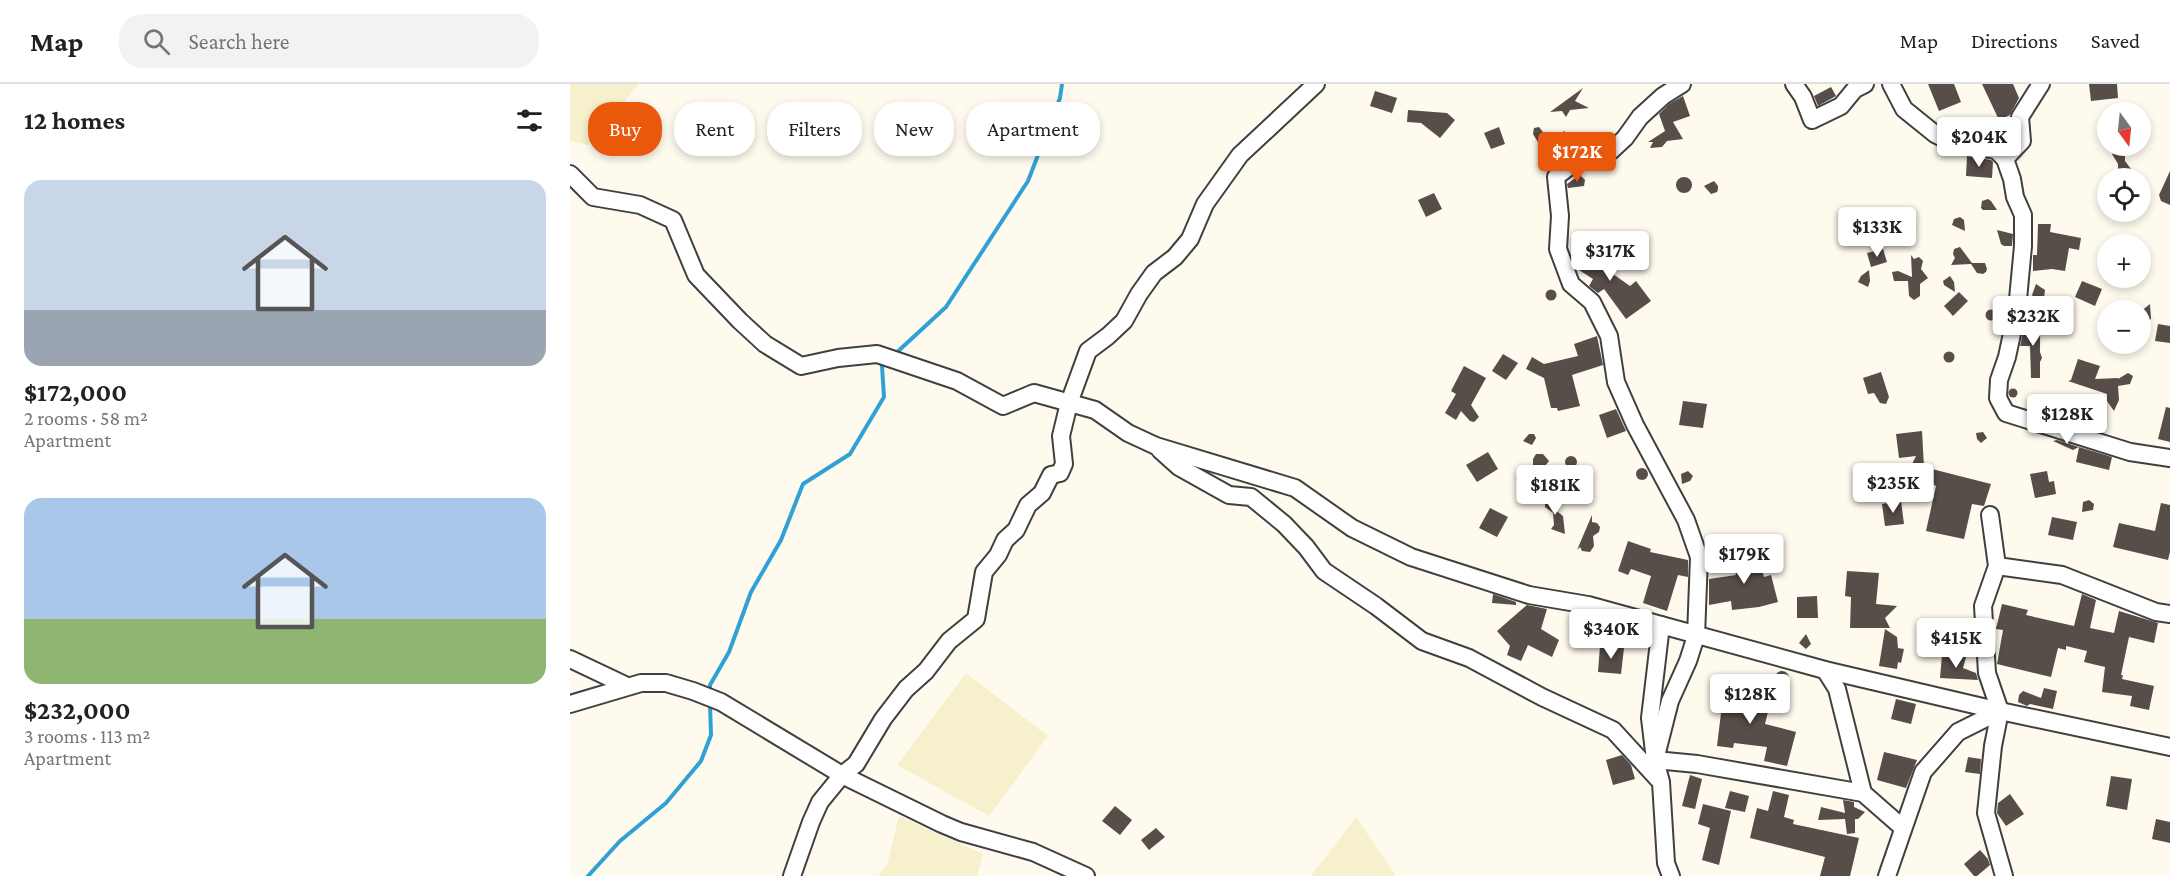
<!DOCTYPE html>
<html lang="en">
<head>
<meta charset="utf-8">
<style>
	body { margin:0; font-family:"Crimson Pro",serif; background:#f2f2f2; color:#222; height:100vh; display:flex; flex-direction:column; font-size:22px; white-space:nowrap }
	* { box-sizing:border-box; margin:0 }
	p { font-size:20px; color:#767676 }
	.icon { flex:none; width:33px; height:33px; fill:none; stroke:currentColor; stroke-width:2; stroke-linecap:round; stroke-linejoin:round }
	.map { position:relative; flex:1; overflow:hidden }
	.details { display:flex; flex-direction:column; background:#fff; width:570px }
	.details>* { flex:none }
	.guide { position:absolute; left:18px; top:18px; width:570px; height:54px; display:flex; gap:12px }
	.needle { width:39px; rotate:165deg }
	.fabs { position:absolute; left:1527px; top:18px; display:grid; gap:12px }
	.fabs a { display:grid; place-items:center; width:54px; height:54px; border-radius:50%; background:#fff; box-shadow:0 3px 9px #0003; font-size:30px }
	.price { position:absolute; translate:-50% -51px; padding:0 14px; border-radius:6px; background:#fff; color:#222; font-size:20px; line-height:39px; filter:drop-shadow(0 2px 3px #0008) }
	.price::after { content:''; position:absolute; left:50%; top:36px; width:18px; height:14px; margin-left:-9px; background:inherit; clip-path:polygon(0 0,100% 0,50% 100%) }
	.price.current { background:#ea580c; color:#fff }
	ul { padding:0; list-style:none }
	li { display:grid; align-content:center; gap:12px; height:318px; padding:0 24px }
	li span { display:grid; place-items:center; height:186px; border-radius:18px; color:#555 }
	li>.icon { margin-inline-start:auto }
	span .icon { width:108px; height:108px; fill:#fffc; stroke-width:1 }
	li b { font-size:26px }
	h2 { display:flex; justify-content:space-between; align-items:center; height:72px; padding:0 24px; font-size:26px }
	.pill { padding:0 21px; border-radius:24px; background:#fff; box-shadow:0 3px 9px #0003; font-size:21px; line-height:54px }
	.pill.current { background:#ea580c; color:#fff }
	header { display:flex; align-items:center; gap:36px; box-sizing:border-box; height:84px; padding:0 30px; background:#fff; border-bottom:2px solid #e0e0e0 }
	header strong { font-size:28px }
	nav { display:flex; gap:33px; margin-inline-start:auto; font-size:21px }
	.search { width:420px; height:54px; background:#f2f2f2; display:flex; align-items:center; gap:15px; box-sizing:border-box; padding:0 21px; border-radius:24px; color:#767676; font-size:22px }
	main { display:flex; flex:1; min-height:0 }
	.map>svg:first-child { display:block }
	.farmland { fill:#f7f0cc }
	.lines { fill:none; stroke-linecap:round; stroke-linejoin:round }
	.stream { stroke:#30a1d7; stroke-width:4 }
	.building { fill:#574d49 }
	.street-casing { stroke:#404040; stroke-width:20 }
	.street { stroke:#fff; stroke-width:16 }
</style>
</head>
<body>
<header>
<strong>Map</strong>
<div class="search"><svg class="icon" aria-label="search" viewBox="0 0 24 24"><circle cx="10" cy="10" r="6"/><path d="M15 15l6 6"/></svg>Search here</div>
<nav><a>Map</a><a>Directions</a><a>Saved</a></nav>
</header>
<main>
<section class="details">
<h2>12 homes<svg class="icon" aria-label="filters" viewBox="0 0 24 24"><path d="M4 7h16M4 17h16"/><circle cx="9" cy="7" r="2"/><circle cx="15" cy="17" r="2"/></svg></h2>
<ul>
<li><span style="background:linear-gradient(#c9d6e8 70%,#9aa5b1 0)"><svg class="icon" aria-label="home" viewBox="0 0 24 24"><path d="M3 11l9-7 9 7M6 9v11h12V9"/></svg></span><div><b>$172,000</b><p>2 rooms · 58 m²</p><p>Apartment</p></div></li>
<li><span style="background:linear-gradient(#a9c7e8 65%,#8fb573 0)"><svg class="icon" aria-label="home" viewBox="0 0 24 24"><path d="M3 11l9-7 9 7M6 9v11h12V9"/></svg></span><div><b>$232,000</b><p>3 rooms · 113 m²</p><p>Apartment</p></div></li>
</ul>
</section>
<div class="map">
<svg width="1600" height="792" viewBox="0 0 1600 792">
	<rect width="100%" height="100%" fill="#fffaee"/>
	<g class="farmland">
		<path d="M0,0H69L18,61L0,57Z"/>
		<path d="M396,589L478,652L419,732L327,681Z"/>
		<path d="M329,732L413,770L407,792H308L317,781Z"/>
		<path d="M786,733L826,792H741Z"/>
	</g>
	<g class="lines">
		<g class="stream">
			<path d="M325,270L376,223L458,97L490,14L492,0"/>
			<path d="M140,610V601L159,568L181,508L211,456L233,400L280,370L314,313L312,282L317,278"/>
			<path d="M18,792L50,757L96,719L131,677L141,651L140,620"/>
		</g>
	</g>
	<g class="building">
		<path d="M1358,0H1384L1391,18L1369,27Z"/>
		<path d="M1412,0H1443L1449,14L1440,31L1429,36Z"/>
		<path d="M1519,0H1547L1548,14L1521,17Z"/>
		<path d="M1261,3L1266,12L1248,22L1244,12Z"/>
		<path d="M1013,4L1005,17L1019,24L1000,26L996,33L992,27L980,28Z"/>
		<path d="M805,7L827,14L822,29L800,22Z"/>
		<path d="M1113,12L1120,32L1103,38L1113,55L1097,57L1092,63L1080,64L1083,58H1078L1095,47L1089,30L1099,20Z"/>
		<path d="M838,26L877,29L885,36L870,54L851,39L837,38Z"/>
		<path d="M929,43L935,60L921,65L914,49Z"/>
		<path d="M969,43L980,57L994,47L1002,59L987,70L991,76L981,84L968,64L971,63L963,50L964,44Z"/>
		<path d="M1546,65L1553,66L1555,69V77L1561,85L1558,91H1551L1548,88V80L1542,70Z"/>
		<path d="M1397,72L1421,76L1423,78L1422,94L1396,92Z"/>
		<path d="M1600,87V121L1591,117L1589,111Z"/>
		<path d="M1008,92H1011L1015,96L1014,102L998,104L997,100Z"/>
		<circle cx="1114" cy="101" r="8"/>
		<path d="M1144,97L1148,102V105L1147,108L1141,110L1134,102Z"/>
		<path d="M864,109L872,125L856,133L848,116Z"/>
		<path d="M1418,115L1421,117L1427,126H1413L1411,124L1412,117Z"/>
		<path d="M1301,128L1313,138L1317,147L1314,146L1310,148L1296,138L1294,129Z"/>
		<path d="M1390,133L1394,136L1395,147L1382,141L1384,135Z"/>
		<path d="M1468,140H1481L1480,148L1511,154L1509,166L1499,164L1495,187L1482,185L1463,187V171H1467Z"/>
		<path d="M1427,146L1443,150L1442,162H1434L1431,160Z"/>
		<path d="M1013,158L1039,176L1033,183L1060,202L1066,197L1081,217L1056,235L1034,205L1028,209L1019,202L1023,195L1006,184L1003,174Z"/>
		<path d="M1390,163L1402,179H1415L1417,185L1416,188L1413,190L1407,189L1401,180L1381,181L1385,174L1383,170L1384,165Z"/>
		<path d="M1313,165L1317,178L1301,183L1297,169Z"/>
		<path d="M1341,171L1344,175L1349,173L1353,177L1351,185L1358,194L1350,200V212L1344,216L1339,212L1338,197H1324L1322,188L1328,187L1342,193Z"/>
		<path d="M1299,186L1300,197L1298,203L1288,198L1291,192Z"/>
		<path d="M1380,192L1384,198L1385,208L1374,201L1373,197Z"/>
		<path d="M1512,197L1532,205L1525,222L1505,213Z"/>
		<path d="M1466,200L1475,206L1474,214L1471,216L1464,214L1462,211Z"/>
		<circle cx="981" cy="211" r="5.5"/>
		<path d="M1389,208L1398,217L1383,232L1374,222Z"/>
		<path d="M1580,220L1581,235L1570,243V228Z"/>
		<circle cx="1421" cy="231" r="5.5"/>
		<path d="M1455,239H1470V268L1472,274L1470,278V294H1461L1460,262H1450Z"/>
		<path d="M1588,240L1600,242V259L1585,257Z"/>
		<path d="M1027,252L1033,281L1002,291L1010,322L988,327L987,324H981L974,294L956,285L962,273L974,280L1008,272L1004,260Z"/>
		<circle cx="1379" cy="273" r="5.5"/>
		<path d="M933,270L948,279L936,296L922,287Z"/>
		<path d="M1508,275L1530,282L1525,295L1548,294V295L1558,289L1563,292L1560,300L1548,302L1549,316L1544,327L1537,317V310L1498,297L1501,296Z"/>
		<path d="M894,282L916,294L901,321L909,333L904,338L900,337L891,327L886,336L875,329L886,310L881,307Z"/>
		<path d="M1311,288L1319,313L1316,320L1310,319L1304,309L1298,310L1293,294Z"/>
		<circle cx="1443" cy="309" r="4.5"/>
		<path d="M1508,315L1513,322L1509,332L1501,326L1502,320Z"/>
		<path d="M1113,317L1137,320L1133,344L1109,341Z"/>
		<path d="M1596,323L1600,324V358L1588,355Z"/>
		<path d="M1046,325L1056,347L1037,354L1029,331Z"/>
		<path d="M1510,336L1527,339L1530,340L1532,347L1509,341Z"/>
		<path d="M1352,347L1354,383L1421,400L1414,422L1402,420L1394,455L1356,447L1366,402L1348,393L1331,402L1346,372L1329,374L1326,350Z"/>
		<path d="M1413,348L1417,354L1411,359L1407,355L1406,349Z"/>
		<path d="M959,350H964L966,354L962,361L953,357Z"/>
		<path d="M1487,356L1509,363L1503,366L1483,357Z"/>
		<path d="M1509,363L1542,373L1539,386L1506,378Z"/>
		<path d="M918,368L928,385L907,398L896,381Z"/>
		<path d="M966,370H973L979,377L975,382L968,386L974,406L952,413L946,394L963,388V375Z"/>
		<circle cx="1001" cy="378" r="6"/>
		<circle cx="1072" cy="390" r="6"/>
		<path d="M1118,387L1123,392L1120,397L1112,400L1111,390Z"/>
		<path d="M1477,387L1479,398L1484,397L1486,410L1465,414L1460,390Z"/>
		<path d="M975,413L984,416V425L993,432L995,450L981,445L984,441L983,429L975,423Z"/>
		<path d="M1519,416L1524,420L1523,426L1512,428L1513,418Z"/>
		<path d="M1331,417L1334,440L1315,442L1312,420Z"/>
		<path d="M1591,419L1600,421V468L1598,476L1543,463L1549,439L1585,447Z"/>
		<path d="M920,424L938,433L927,453L909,444Z"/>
		<path d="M1022,431V438L1027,439L1030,443L1029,448L1023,452L1024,462L1020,468L1012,467L1010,463L1007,466Z"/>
		<path d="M1482,433L1507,438L1503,456L1478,451Z"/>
		<path d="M1058,457L1081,465L1080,468L1118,476V493L1108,491L1097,527L1073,519L1081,492L1061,485L1058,491L1048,487Z"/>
		<path d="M1187,467L1194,493L1201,491L1208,518L1189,523L1162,526L1161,517L1139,521V495L1166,491L1161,474Z"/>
		<path d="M1277,487L1309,489L1306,520L1327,522L1315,534L1320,544H1280L1281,513L1275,512Z"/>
		<path d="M923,510L946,518V521L922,519Z"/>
		<path d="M1512,510L1526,516L1520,544L1544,549L1549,527L1588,539L1584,559L1559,553L1551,591H1553L1552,595L1584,602L1579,626L1560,622L1562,612L1532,608L1535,583L1514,578L1517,567L1496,562V566L1488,564L1481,593L1427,580L1433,546L1426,545L1432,520L1458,526L1456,531L1504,542Z"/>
		<path d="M1247,512L1248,534H1227V513Z"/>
		<path d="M957,521L977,525L971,545L989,556L982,573L958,561L951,577L937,571L940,562L927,547Z"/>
		<path d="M1315,545L1327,553L1328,564L1334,565L1331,579L1328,578L1327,585L1309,582Z"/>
		<path d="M1236,550L1241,560L1236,565L1229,559Z"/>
		<path d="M1030,562L1054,564L1051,590L1028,588Z"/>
		<path d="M1372,571L1396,573L1393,584L1406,589L1408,596L1370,594Z"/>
		<circle cx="1212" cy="594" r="7"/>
		<path d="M1154,590H1172L1173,622L1198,628L1195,640L1226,648L1217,682L1194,677L1197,663L1164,659L1163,664L1147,662L1151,629L1147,628L1149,617L1154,618Z"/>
		<path d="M1474,604L1487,607L1483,625L1460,620L1457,622L1448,618L1449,611L1453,607L1471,614Z"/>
		<path d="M1326,615L1346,620L1341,640L1321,635Z"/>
		<path d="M1314,668L1347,676L1336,704L1307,696Z"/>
		<path d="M1052,671L1061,681L1065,695L1043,701L1036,676Z"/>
		<path d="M1398,673L1411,675L1410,690L1395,688Z"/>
		<path d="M1120,691L1132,695L1125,725L1112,722Z"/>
		<path d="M1541,692L1562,695L1557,726L1536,722Z"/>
		<path d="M1160,707L1179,712L1175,728L1155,724Z"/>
		<path d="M1203,707L1219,711L1214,733L1224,736L1223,740L1289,754L1280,792H1250L1255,773L1180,754L1187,724L1198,727Z"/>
		<path d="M1440,710L1454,730L1436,742L1427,729L1428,719Z"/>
		<path d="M1273,716L1284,718V723L1295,728L1288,735H1285V749L1277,750L1275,735L1248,736L1251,723L1275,729Z"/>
		<path d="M1133,720L1161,727L1149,781L1132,776L1140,744L1128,740Z"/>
		<path d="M545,722L562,736L550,751L532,737Z"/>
		<path d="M1586,735L1600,738V759L1582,755Z"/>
		<path d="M586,744L595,753L579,766L571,756Z"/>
		<path d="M1410,766L1418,775L1420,781L1407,792H1404L1394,780Z"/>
	</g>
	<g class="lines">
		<g class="street-casing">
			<g id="street">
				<path d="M1224,0L1233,13L1242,36L1271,22L1285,5L1295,0"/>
				<path d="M1321,0L1334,25L1365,50L1383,59L1426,66L1435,75L1442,95L1445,113L1453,131V162L1447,226L1437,273L1429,296L1428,314L1436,329L1560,368L1600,374"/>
				<path d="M1435,75L1452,57L1450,33L1471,0"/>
				<path d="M0,90L23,113L70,121L103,136L126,191L170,237L195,260L231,282L268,274L307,270L387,297L433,322L464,309L525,326L558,349L586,362L725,404L782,444L841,473L959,511L1018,521L1255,586L1430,627L1600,663"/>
				<path d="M590,366L609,383L659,411L681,413L714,440L736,463L754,487L806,522L852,557L899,574L972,613L1043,646L1088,695"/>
				<path d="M1420,431L1427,482L1413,522L1417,589L1430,627L1423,662L1416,729L1434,792"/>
				<path d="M1427,482L1492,491L1586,528L1600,530"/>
				<path d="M1091,541L1080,634L1085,676L1127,680L1293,709L1333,744"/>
				<path d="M0,575L57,602"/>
				<path d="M1255,586L1267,605L1293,709"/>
				<path d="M0,620L71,599H96L123,607L151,618L272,691L372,740L391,748L463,768L516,792"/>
				<path d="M222,792L241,738L250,718L272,691L286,680L313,635L336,605L356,587L379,557L406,535L414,488L428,471L435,456L446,446L458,421L472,409L481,391L490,389L494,380L491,352L499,319L518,267L538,252L554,237L569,210L584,189L605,173L620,155L635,120L670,71L746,0"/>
				<path d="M1101,792L1096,779L1091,698L1085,676L1100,617L1118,577L1126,552L1129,473L1116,436L1065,341L1046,298L1039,252L1022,218L1001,200L988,165L990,132L986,93L1018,68L1041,67L1055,54L1070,33L1093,12L1112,0"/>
				<path d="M1317,792L1353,688L1388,648L1430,627"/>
			</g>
		</g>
		<use href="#street" class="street"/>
	</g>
</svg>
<div class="fabs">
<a><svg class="needle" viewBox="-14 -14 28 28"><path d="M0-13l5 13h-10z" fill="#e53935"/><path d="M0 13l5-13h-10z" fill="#767676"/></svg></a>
<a><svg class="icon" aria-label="locate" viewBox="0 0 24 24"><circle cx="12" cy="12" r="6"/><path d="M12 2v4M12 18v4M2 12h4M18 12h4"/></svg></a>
<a>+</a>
<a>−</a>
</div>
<b class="price" style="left:1409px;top:84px">$204K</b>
<b class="price current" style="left:1007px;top:99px">$172K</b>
<b class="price" style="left:1307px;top:174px">$133K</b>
<b class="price" style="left:1040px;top:198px">$317K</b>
<b class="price" style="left:1463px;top:263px">$232K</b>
<b class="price" style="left:1497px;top:361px">$128K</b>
<b class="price" style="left:1323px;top:430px">$235K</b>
<b class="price" style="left:985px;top:432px">$181K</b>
<b class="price" style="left:1174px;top:501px">$179K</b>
<b class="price" style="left:1041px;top:576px">$340K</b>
<b class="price" style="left:1386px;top:585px">$415K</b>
<b class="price" style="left:1180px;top:641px">$128K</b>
<div class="guide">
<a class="pill current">Buy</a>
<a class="pill">Rent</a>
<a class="pill">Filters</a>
<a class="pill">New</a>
<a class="pill">Apartment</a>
</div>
</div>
</main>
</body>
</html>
